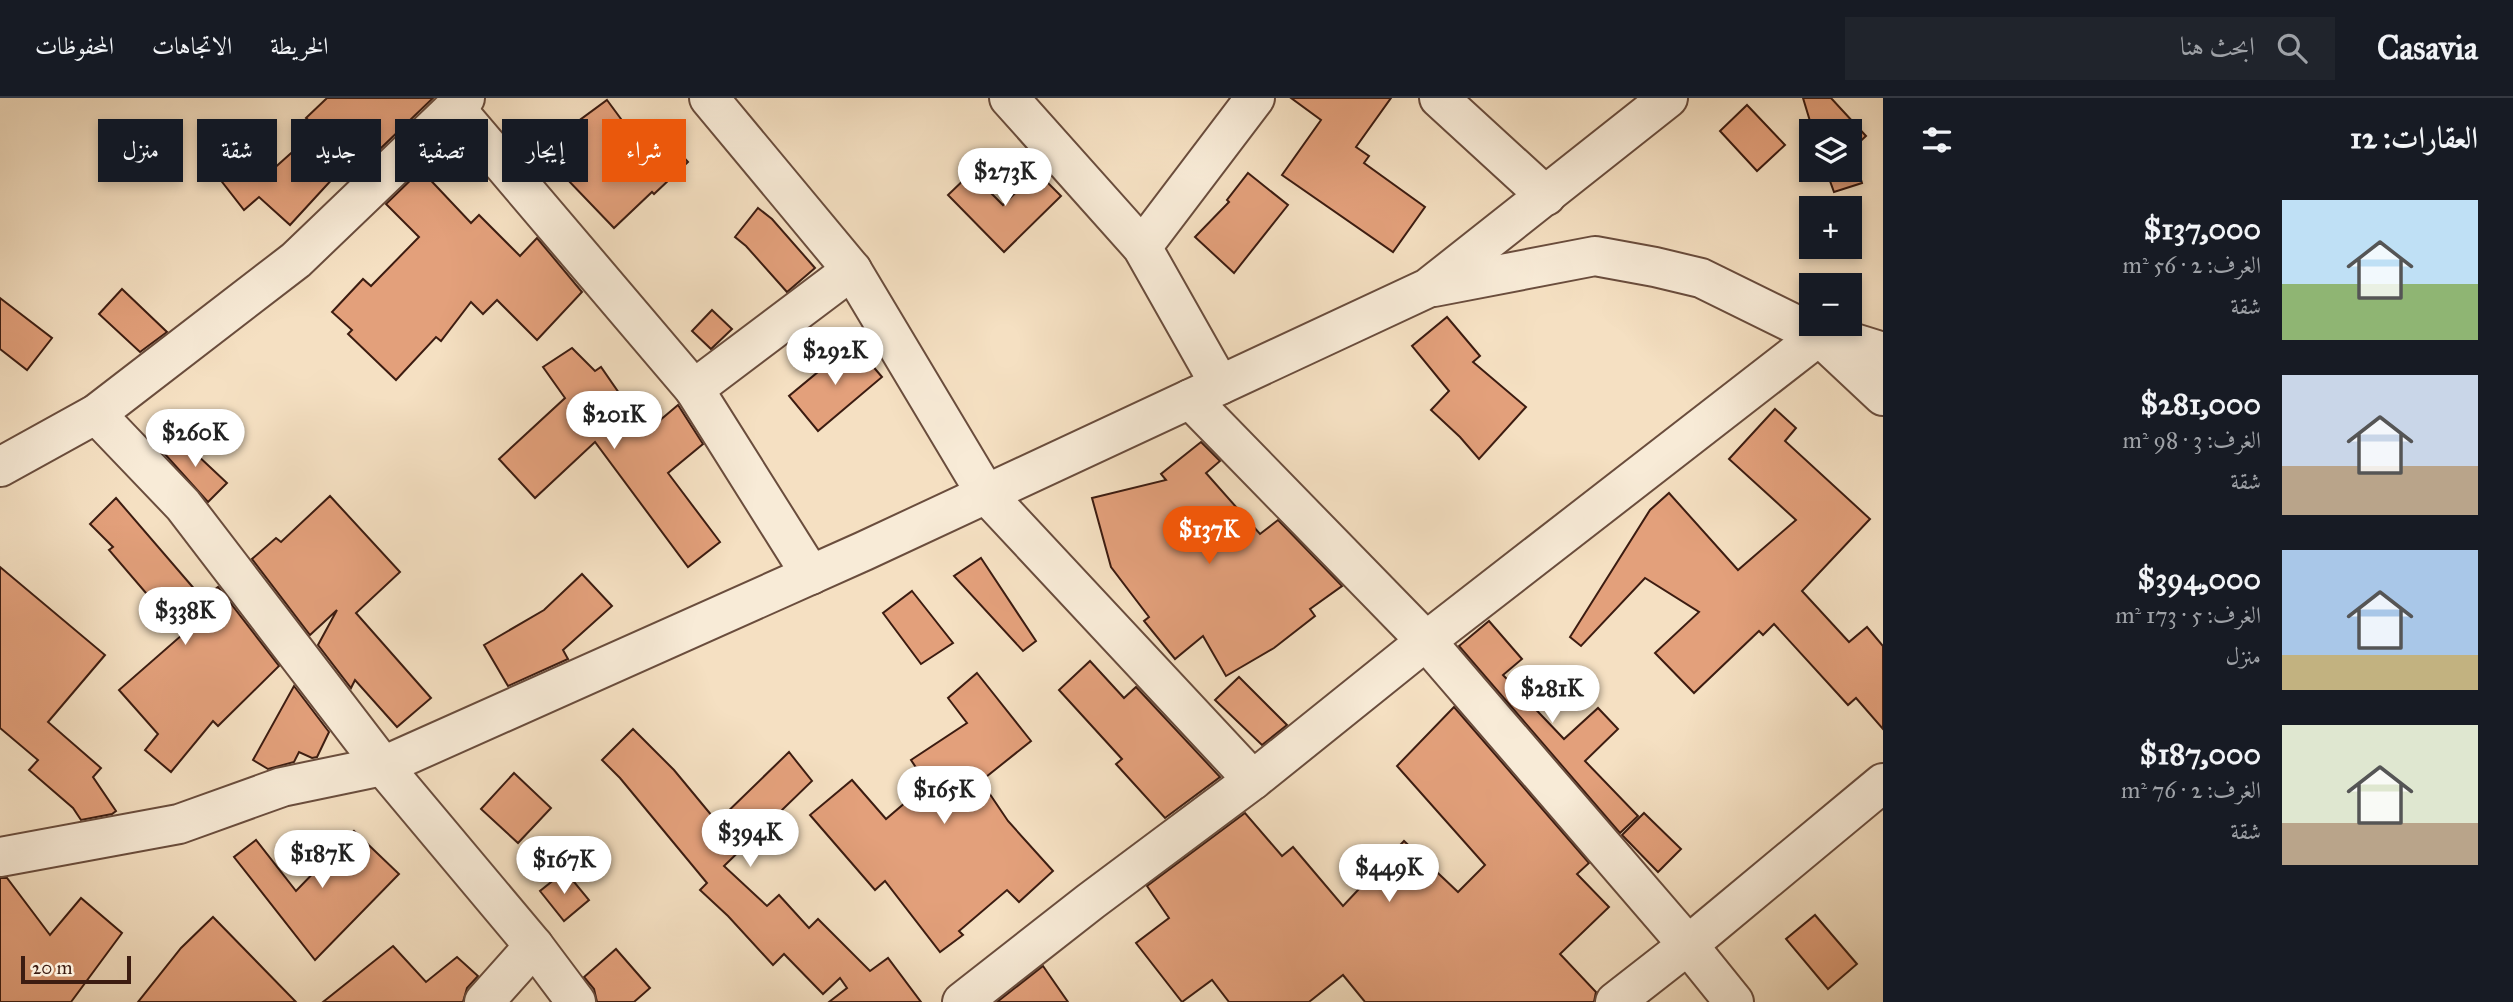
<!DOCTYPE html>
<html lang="ar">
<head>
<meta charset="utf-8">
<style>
	body { margin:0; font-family:"IM FELL Great Primer",Amiri,serif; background:#20242c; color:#f1f3f6; direction:rtl; height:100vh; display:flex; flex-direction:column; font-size:26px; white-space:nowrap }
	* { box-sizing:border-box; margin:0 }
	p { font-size:23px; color:#9ea1a6 }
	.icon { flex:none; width:38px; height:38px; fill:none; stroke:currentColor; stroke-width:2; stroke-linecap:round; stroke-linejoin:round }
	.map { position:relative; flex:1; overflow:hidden; direction:ltr }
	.sheet { display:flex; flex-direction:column; background:#171b24; width:630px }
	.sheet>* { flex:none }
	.banner { position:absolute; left:21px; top:21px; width:665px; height:63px; direction:rtl; display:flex; gap:14px }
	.fabs { position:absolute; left:1799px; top:21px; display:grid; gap:14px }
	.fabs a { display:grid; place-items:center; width:63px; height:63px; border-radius:0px; background:#171b24; box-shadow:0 4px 10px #0003; font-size:35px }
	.scale { position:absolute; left:21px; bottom:18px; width:110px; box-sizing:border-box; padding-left:7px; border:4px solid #3c1c11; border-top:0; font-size:19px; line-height:24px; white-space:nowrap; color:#3c1c11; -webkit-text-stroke:5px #f8ebd7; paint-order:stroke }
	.price { position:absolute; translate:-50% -60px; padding:0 16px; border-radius:24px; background:#fff; color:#222; font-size:23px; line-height:46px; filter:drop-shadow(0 2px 4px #0008) }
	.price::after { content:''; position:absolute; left:50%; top:42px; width:21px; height:16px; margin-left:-10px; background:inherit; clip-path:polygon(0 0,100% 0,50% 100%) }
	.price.active { background:#ea580c; color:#fff }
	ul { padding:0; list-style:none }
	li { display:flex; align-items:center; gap:21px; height:175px; padding:0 35px }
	li span { display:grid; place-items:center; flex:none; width:196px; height:140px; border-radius:0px; color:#555 }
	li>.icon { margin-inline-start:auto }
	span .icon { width:84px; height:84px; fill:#fffc; stroke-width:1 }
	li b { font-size:30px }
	h2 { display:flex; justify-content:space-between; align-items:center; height:84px; padding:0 35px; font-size:30px }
	.chip { padding:0 24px; border-radius:0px; background:#171b24; box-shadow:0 4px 10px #0003; font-size:24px; line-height:63px }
	.chip.active { background:#ea580c; color:#fff }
	header { display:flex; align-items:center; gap:42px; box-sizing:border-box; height:98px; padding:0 35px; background:#171b24; border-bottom:2px solid #363941 }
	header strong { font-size:33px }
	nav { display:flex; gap:38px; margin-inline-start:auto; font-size:24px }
	.search { width:490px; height:63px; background:#20242c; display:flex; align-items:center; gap:18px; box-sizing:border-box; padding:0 24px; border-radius:0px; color:#9ea1a6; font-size:26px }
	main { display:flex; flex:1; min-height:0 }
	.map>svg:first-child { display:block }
	.building { fill:#e3a07b; stroke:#3c1c11; stroke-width:2 }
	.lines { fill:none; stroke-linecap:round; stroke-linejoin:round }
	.minor-casing { stroke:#6a4d3d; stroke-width:42 }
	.minor { stroke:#f8ebd7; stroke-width:38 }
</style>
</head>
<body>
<header>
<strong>Casavia</strong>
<div class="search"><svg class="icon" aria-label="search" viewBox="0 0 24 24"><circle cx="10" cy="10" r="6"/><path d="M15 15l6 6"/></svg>ابحث هنا</div>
<nav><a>الخريطة</a><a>الاتجاهات</a><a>المحفوظات</a></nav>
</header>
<main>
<section class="sheet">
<h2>العقارات: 12<svg class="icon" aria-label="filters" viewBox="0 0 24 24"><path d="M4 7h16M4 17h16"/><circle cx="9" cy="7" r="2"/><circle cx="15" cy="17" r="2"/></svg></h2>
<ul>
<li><span style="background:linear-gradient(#bfe0f5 60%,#8fb573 0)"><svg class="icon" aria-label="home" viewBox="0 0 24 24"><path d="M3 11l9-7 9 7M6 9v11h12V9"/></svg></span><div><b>$137,000</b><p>الغرف: 2 · 56 m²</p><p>شقة</p></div></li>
<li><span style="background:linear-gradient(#c9d6e8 65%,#b9a48a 0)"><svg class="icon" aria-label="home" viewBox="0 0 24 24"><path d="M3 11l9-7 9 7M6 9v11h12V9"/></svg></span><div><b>$281,000</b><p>الغرف: 3 · 98 m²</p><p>شقة</p></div></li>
<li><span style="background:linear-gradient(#a9c7e8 75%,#c2b280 0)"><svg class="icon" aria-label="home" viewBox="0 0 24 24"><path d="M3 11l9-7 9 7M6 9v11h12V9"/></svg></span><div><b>$394,000</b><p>الغرف: 5 · 173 m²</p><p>منزل</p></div></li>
<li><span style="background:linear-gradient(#dfe7d0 70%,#b9a48a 0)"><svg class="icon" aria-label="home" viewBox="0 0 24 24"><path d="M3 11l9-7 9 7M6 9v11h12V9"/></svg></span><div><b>$187,000</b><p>الغرف: 2 · 76 m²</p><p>شقة</p></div></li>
</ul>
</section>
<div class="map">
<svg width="1883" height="904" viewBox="0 0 1883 904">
	<rect width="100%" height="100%" fill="#f5e0c2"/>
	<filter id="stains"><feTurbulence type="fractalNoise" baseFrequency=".00286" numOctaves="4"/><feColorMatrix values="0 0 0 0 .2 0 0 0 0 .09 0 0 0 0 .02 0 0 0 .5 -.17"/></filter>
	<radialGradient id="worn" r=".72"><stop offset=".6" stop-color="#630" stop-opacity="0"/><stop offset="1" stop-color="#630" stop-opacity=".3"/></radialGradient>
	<g class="building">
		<path d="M327,0H433L356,74L347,65L290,127L259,99L244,112L205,62L231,43L261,82L318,31L306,20Z"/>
		<path d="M1291,0H1391L1356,49L1369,58L1364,65L1425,109L1393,154L1282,77L1321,22Z"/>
		<path d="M1803,0H1831L1866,38L1852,51L1862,85L1834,94L1826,72H1850V33H1813Z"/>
		<path d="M607,2L641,48L659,32L688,64L654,96L652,94L614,130L539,52Z"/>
		<path d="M1747,7L1785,47L1757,73L1720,33Z"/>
		<path d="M421,72L471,125L479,117L520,158L537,140L582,194L537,242L497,202L483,216L471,204L441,243L436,239L396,282L348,236L352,232L332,214L363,181L371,188L419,139L386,106Z"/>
		<path d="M1037,74L1061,98L1004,154L948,97L971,75L1003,107Z"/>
		<path d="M1248,75L1288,107L1234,175L1195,139L1229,104L1227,102Z"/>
		<path d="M758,110L772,121L815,170L787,194L746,148L735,139Z"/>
		<path d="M122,191L167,234L140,254L99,216Z"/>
		<path d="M0,200L52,240L27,272L0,251Z"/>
		<path d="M712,212L732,231L711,251L692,233Z"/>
		<path d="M1447,219L1480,258L1473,264L1526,309L1479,361L1460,339L1431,312L1449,293L1412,248Z"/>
		<path d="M853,245L882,279L818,333L789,298Z"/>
		<path d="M572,250L595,273L601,269L646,334L678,307L703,346L668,375L720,444L688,469L595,344L535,400L499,361L565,300L543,269Z"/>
		<path d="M1775,311L1796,330L1785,343L1870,421L1802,493L1849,544L1867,529L1883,548V631L1856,600L1848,607L1774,526L1763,537L1759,533L1694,595L1655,555L1699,514L1645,480L1581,548L1570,539L1650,412L1669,395L1738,472L1796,422L1729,361Z"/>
		<path d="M178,339L227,385L208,404L163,354Z"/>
		<path d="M1201,344L1220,363L1206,375L1260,436L1278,422L1342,488L1310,511L1315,518L1274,550L1226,578L1203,538L1175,561L1144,523L1149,519L1111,469L1092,400L1166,382L1161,376Z"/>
		<path d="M330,398L400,474L356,515L431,600L397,629L355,582L351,590L318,547L337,512L310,537L252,461L276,440L281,444Z"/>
		<path d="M116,400L203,501L218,489L279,568L218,628L213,623L171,674L145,652L158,636L119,592L182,537L109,452L113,449L90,426Z"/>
		<path d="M981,460L1036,543L1023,553L954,478Z"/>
		<path d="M0,469L105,557L48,624L101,670L93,679L116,713L112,716L81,722L73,710L29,672L38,662L0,630Z"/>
		<path d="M582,476L612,508L563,552L568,561L508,588L484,547L544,512Z"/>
		<path d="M912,493L953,545L921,566L883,515Z"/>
		<path d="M1489,523L1522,561L1503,577L1564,641L1598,610L1618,631L1585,663L1638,718L1620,735L1459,548Z"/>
		<path d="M1090,563L1124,600L1136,589L1220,679L1165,720L1116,666L1122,661L1059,592Z"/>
		<path d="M977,575L1031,643L981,683L1008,723L1053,773L1019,804L1007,792L959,833L963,837L940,854L885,783L875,792L810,717L852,682L886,721L927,686L911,662L967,625L948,600Z"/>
		<path d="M1239,579L1287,627L1262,647L1215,602Z"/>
		<path d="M294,588L329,634L317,659L312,660L299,654L294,664L268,671L253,662Z"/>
		<path d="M1454,609L1589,765L1577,776L1609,809L1560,856L1596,894L1594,904H1365L1343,877L1309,904H1229L1212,882L1182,904L1136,845L1169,820L1147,788L1245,715L1282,758L1293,749L1343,808L1404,743L1458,794L1485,767L1397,668Z"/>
		<path d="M633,631L674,672L717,724L789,654L812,683L724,768L767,808L779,797L809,830L818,821L870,873L888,860L921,904H829L847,890L840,880L823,896L784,856L773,867L728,818L700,792L707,785L620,680L602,662Z"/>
		<path d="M514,675L551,710L518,745L481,711Z"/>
		<path d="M1644,715L1681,751L1658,774L1622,737Z"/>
		<path d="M354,733L399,776L315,862L234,759L256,742L296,793Z"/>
		<path d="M565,773L589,802L564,823L540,793Z"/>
		<path d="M0,780H7L50,837L81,800L122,835L71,904H0Z"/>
		<path d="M1815,817L1857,866L1828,891L1786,841Z"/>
		<path d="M213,819L296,904H138L181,850Z"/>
		<path d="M393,848L426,884L457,859L478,878L467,890L463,904H323Z"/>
		<path d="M616,851L650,890L634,904H597L594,891L584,879Z"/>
		<path d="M1043,868L1068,904H997Z"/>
	</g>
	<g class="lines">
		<g class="minor-casing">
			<g id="minor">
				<path d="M709,0L852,172L986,396L1253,682"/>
				<path d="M1009,0L1142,149L1220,287"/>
				<path d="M1439,0L1546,98"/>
				<path d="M455,10L694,291L811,477"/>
				<path d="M1142,149L1255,0"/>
				<path d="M1434,189L1595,158L1655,169L1701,180L1819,238L1883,298"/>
				<path d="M1822,235L1883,254"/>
				<path d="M694,291L852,172"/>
				<path d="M1190,301L1426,543L1688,847L1734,904"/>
				<path d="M96,316L183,407L383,668L534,848L576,904"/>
				<path d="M0,369L96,316L296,162L465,0"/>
				<path d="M0,759L179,726L282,689L383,668L864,453L1428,190L1668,0"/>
				<path d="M484,904L534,848"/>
				<path d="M962,904L1091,803L1253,682L1426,543L1819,238"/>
				<path d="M1615,904L1688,847L1883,685"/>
			</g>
		</g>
		<use href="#minor" class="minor"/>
	</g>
	<rect width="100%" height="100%" filter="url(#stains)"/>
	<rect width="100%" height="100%" fill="url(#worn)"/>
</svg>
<div class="fabs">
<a><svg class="icon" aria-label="layers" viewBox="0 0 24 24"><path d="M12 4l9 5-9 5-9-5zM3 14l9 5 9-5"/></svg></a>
<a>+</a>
<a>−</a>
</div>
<div class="scale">20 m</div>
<b class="price" style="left:1005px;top:110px">$273K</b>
<b class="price" style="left:835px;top:289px">$292K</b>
<b class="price" style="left:614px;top:353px">$201K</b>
<b class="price" style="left:195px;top:371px">$260K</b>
<b class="price active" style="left:1209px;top:468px">$137K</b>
<b class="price" style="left:185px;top:549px">$338K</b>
<b class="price" style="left:1552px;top:627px">$281K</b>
<b class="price" style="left:944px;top:728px">$165K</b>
<b class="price" style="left:750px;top:771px">$394K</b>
<b class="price" style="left:322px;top:792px">$187K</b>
<b class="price" style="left:564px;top:798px">$167K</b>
<b class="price" style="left:1389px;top:806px">$449K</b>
<div class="banner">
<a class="chip active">شراء</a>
<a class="chip">إيجار</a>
<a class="chip">تصفية</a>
<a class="chip">جديد</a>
<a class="chip">شقة</a>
<a class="chip">منزل</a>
</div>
</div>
</main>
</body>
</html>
